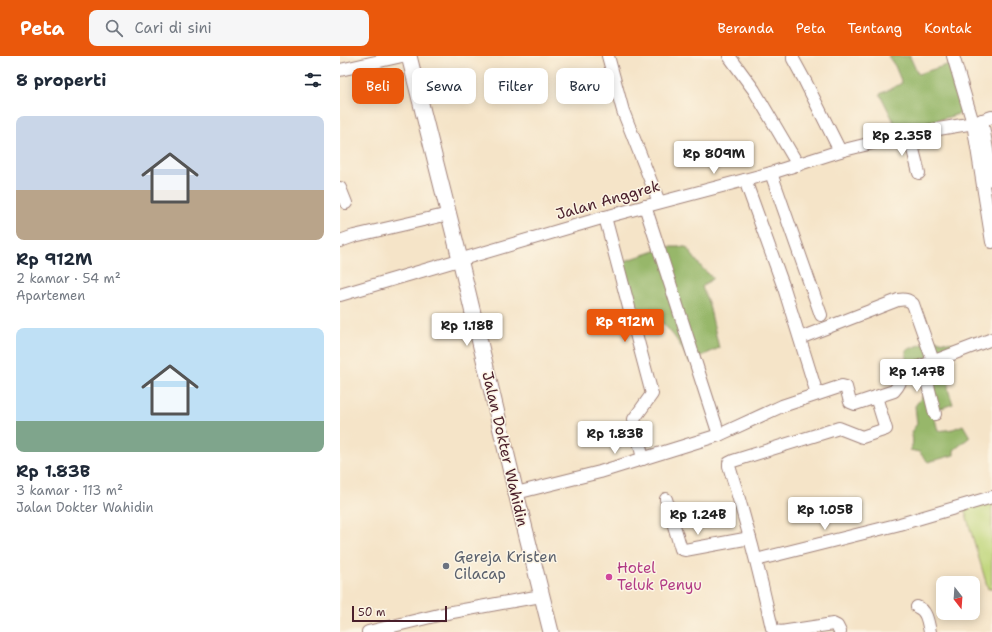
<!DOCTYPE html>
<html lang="id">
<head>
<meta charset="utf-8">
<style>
	body { margin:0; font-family:"Shantell Sans",sans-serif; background:#f6f6f7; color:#1f2937; height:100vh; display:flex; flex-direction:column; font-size:15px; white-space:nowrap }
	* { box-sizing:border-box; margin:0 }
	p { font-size:13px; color:#747a83 }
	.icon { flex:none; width:22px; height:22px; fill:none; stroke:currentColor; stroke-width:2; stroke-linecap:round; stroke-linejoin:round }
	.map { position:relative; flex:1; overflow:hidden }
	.details { display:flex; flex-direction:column; background:#fff; width:340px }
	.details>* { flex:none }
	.banner { position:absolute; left:12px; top:12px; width:380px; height:36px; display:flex; gap:8px }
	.needle { width:26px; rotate:163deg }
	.tools { position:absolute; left:596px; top:520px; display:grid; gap:8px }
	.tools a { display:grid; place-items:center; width:44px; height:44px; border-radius:8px; background:#fff; box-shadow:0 2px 10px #0003; font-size:20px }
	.scale { position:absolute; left:12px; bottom:10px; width:95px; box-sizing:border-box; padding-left:4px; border:2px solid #4a1f2b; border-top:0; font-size:11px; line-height:14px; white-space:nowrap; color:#4a1f2b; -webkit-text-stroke:3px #fcf5e5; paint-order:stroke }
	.price { position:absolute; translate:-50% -34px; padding:0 9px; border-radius:4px; background:#fff; color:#222; font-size:13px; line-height:26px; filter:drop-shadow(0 1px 2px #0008) }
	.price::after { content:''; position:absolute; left:50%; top:24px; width:12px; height:9px; margin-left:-6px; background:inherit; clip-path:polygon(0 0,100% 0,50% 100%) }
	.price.selected { background:#ea580c; color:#fff }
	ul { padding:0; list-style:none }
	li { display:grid; align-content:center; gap:8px; height:212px; padding:0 16px }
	li span { display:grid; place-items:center; height:124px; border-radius:8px; color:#555 }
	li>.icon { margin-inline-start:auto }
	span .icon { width:72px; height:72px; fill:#fffc; stroke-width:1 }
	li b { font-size:17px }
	h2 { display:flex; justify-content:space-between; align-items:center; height:48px; padding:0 16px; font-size:17px }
	.tag { padding:0 14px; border-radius:8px; background:#fff; box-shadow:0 2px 10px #0003; font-size:14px; line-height:36px }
	.tag.selected { background:#ea580c; color:#fff }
	header { display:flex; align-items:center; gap:24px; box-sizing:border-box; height:56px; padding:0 20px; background:#ea580c; color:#fff }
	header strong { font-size:19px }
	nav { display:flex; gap:22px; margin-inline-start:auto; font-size:14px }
	.search { width:280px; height:36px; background:#f6f6f7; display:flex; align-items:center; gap:10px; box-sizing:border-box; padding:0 14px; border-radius:8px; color:#747a83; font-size:15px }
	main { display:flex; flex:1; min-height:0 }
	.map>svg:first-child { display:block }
	.green { fill:#bfd67b; stroke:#847a53 }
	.forest { fill:#97b76b; stroke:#706b4b }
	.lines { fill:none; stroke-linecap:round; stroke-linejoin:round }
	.minor-casing { stroke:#a0827a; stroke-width:14 }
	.tertiary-casing { stroke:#a0827a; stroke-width:17 }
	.minor { stroke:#fff; stroke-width:12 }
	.tertiary { stroke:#fff; stroke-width:15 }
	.worship-dot { fill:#6b7280; stroke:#fcf5e5; stroke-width:1.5 }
	.hotel-dot { fill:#d1479c; stroke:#fcf5e5; stroke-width:1.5 }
	.labels { text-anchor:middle; stroke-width:3; stroke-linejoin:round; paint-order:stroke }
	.street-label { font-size:15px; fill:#4a1f2b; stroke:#fcf5e5 }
	.worship-label { font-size:15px; fill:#5b616d; stroke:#fcf5e5; text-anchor:start }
	.hotel-label { font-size:15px; fill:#b23c85; stroke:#fcf5e5; text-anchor:start }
</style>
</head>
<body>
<header>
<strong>Peta</strong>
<div class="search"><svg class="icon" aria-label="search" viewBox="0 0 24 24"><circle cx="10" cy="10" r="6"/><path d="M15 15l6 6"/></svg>Cari di sini</div>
<nav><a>Beranda</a><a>Peta</a><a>Tentang</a><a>Kontak</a></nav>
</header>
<main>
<section class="details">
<h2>8 properti<svg class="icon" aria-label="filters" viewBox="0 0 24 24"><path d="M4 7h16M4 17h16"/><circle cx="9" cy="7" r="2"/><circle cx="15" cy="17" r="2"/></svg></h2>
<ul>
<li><span style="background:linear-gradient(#c9d6e8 60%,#b9a48a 0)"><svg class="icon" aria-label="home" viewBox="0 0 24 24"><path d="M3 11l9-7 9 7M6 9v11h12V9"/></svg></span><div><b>Rp 912M</b><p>2 kamar · 54 m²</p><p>Apartemen</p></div></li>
<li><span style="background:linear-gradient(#bfe0f5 75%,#7fa58c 0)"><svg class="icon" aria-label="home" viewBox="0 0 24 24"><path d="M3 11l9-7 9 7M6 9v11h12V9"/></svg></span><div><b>Rp 1.83B</b><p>3 kamar · 113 m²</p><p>Jalan Dokter Wahidin</p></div></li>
</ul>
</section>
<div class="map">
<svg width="652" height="576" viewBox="0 0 652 576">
	<rect width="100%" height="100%" fill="#fcf5e5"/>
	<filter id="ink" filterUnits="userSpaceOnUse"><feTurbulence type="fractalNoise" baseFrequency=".025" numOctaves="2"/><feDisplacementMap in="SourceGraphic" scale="8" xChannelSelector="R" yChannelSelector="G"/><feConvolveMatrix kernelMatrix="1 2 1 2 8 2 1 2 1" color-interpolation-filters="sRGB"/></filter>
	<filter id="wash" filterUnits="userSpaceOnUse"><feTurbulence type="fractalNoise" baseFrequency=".012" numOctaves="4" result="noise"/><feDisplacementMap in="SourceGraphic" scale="16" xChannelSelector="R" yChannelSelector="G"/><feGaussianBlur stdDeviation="0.9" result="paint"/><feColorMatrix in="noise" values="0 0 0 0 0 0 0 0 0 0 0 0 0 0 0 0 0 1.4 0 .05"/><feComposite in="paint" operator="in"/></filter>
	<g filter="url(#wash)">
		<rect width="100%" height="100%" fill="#f5e4c8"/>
		<path class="green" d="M652,444V532L648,533L624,452Z"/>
		<g class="forest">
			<path d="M548,0H570V1L578,18L610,8L625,56L559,76L540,38L562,27L555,10Z"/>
			<path d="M327,191H346L362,212L373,222L362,231L369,249L379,292L349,306C341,289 334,278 320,265L305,268L290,261L279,207Z"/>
			<path d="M594,284L612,287L614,297L605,305L610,320L608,333L613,348L593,355L598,375L613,373L623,369L630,381L614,394V399L588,406L579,396L570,394C574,387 573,383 571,376L577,368L575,350L585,337L582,317L566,303V294Z"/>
		</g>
	</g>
	<g filter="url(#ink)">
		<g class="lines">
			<g class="minor-casing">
				<g id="minor">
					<path d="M268,0L283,55L319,146"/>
					<path d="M389,0L414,34L458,109"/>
					<path d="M453,0V3L465,25L500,95"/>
					<path d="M613,0L633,67L652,186"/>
					<path d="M0,14L62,0"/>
					<path d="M642,64L652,124"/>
					<path d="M569,78L579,117"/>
					<path d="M431,117L481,259"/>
					<path d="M405,124L444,232L477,338"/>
					<path d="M0,132L6,147"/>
					<path d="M305,150L379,379"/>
					<path d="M265,161L312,338L294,363L303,403"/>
					<path d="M0,185L14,180L109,158"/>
					<path d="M0,239L265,161L431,117L500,95L569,78L634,67L652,61"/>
					<path d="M460,282L558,244C564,243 568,243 573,248L593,305"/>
					<path d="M583,309L595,358"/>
					<path d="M176,437L260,416L379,379L442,350L502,330L506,331L510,346L515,348L554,335C561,328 560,322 568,315L652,283"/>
					<path d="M326,443L341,493L345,494L410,482"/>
					<path d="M416,504L560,468L652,441"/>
					<path d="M577,551C587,554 588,567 590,576"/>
					<path d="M28,576L107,557L201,540"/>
					<path d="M500,576L497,570L493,568L441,576L435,575L432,572C420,518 406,464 389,410V407L393,405L499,372L522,381L546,373L536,341"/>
				</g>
			</g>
			<g class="tertiary-casing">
				<path id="tertiary" d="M69,0L120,203L176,437L211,576"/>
			</g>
			<use href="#minor" class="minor"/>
			<use href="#tertiary" class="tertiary"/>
		</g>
	</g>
	<circle class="worship-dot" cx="106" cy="510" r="4"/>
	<circle class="hotel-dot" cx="269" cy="521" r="4"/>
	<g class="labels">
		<g class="street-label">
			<text transform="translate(268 144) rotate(-16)" y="5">Jalan Anggrek</text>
			<text transform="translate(165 393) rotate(77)" y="5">Jalan Dokter Wahidin</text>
		</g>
		<g class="worship-label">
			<text x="114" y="506">Gereja Kristen<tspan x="114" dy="17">Cilacap</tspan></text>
		</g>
		<g class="hotel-label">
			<text x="277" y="517">Hotel<tspan x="277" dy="17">Teluk Penyu</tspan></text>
		</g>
	</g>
</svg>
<div class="tools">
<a><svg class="needle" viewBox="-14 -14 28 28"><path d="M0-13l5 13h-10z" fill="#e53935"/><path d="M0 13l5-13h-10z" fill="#747a83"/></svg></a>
</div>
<div class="scale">50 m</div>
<b class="price" style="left:562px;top:101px">Rp 2.35B</b>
<b class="price" style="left:374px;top:119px">Rp 809M</b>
<b class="price selected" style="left:285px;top:287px">Rp 912M</b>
<b class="price" style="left:127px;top:291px">Rp 1.18B</b>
<b class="price" style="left:577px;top:337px">Rp 1.47B</b>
<b class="price" style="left:275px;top:399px">Rp 1.83B</b>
<b class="price" style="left:485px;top:475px">Rp 1.05B</b>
<b class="price" style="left:358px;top:480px">Rp 1.24B</b>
<div class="banner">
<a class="tag selected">Beli</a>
<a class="tag">Sewa</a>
<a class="tag">Filter</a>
<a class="tag">Baru</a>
</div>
</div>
</main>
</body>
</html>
